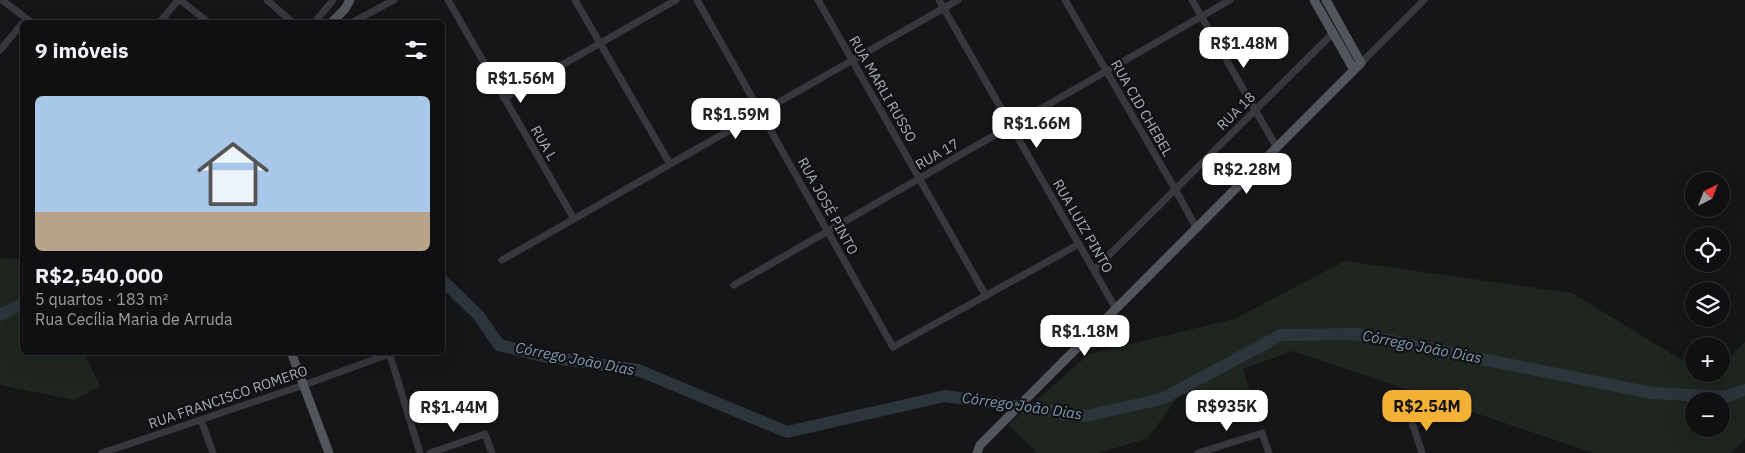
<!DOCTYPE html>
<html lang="pt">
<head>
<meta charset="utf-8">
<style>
	body { margin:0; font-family:"IBM Plex Sans",sans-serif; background:#1e1e20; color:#f1f3f6; height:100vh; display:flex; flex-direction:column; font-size:19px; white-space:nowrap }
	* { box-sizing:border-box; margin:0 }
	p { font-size:16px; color:#9c9d9f }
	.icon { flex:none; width:28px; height:28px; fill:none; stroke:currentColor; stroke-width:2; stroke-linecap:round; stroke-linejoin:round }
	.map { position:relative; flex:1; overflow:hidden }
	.drawer { position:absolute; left:20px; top:20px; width:425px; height:335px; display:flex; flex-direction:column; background:#101012; border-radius:8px; box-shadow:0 5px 20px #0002,0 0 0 1px #303032 }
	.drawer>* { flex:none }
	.needle { width:32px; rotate:42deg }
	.buttons { position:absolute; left:1685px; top:172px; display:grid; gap:10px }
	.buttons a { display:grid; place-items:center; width:45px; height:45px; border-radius:50%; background:#101012; box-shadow:0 5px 20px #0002,0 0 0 1px #303032; font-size:25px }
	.price { position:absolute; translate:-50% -42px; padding:0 11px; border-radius:10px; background:#fff; color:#222; font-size:16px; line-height:32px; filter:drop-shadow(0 1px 2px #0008) }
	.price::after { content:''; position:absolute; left:50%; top:30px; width:15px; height:11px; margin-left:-8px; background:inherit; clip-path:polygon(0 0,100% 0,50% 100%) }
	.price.current { background:#f2b134; color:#111 }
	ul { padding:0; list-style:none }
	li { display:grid; align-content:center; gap:10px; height:265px; padding:0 15px }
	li+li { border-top:1px solid #303032 }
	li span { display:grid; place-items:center; height:155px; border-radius:8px; color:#555 }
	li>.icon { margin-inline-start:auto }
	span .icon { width:90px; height:90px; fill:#fffc; stroke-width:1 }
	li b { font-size:21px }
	h2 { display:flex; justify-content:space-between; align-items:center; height:60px; padding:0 15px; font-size:21px }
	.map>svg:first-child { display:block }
	.green { fill:#1e261f; fill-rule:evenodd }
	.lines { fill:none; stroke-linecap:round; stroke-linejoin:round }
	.river { stroke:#2c353c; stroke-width:12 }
	.minor { stroke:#37383d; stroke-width:7 }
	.major { stroke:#53555c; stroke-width:9 }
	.labels { text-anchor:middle; stroke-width:4.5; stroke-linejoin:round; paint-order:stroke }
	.street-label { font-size:14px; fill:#a8adb8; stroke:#111113 }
	.water-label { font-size:15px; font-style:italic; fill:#7f9bb3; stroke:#111113 }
</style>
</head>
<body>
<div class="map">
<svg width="1745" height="453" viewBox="0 0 1745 453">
	<rect width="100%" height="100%" fill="#161618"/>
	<g class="green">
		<path d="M0,258L22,259V352L84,353L100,386L74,400L0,385Z"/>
		<path d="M1345,261L1572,293L1685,362H1694V374H1721V361H1725L1745,342V439L1731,453H1593L1293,351L1243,369L1255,407L1181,393L1148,438L1099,453H1038L1008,425L1089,354L1234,319ZM1694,401H1721V429H1694Z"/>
	</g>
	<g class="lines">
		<g class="river">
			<path d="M442,280L479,316L499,345L542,356L638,370L787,432L945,396L1085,416L1162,399L1281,335L1356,334L1652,393L1725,397L1745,390"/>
			<path d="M0,315L22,304"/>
		</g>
		<g class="minor">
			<path d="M2,0L31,22"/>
			<path d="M180,0L208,22"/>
			<path d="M267,0L292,22"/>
			<path d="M448,0L574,219"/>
			<path d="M575,0L670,164"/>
			<path d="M697,0L893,347L1079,244"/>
			<path d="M818,0L986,296"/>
			<path d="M939,0L1116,309"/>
			<path d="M1065,0L1175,189L1197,229"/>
			<path d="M1192,0L1277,148"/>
			<path d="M160,22L178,0"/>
			<path d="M315,22L333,0"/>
			<path d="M353,22L394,0"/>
			<path d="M0,50L22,24"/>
			<path d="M1361,63L1424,0"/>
			<path d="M504,98L676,0"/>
			<path d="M502,260L958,0"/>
			<path d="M1094,270L1333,33"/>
			<path d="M734,285L1230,0"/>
			<path d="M389,352L420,453"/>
			<path d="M1411,419L1422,453"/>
			<path d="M201,420L213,453"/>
			<path d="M102,453L304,385L389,354"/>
			<path d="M430,453L485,434L492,453"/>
			<path d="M1198,453L1262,433L1269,453"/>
		</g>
		<g class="major">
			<path d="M1314,0L1354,70"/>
			<path d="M332,22L345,9L350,0"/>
			<path d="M291,352L329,453"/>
			<path d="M977,453L980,445L1361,63L1326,0"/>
		</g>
	</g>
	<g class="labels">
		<g class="street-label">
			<text transform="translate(883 89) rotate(60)" y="5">RUA MARLI RUSSO</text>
			<text transform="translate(1142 108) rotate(60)" y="5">RUA CID CHEBEL</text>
			<text transform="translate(1236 111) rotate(-45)" y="5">RUA 18</text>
			<text transform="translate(544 143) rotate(60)" y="5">RUA L</text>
			<text transform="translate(937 154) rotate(-30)" y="5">RUA 17</text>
			<text transform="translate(828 206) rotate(61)" y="5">RUA JOSÉ PINTO</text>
			<text transform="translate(1083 226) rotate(60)" y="5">RUA LUIZ PINTO</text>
			<text transform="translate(228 397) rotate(-19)" y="5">RUA FRANCISCO ROMERO</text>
		</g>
		<g class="water-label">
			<text transform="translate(1422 347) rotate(11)" y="5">Córrego João Dias</text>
			<text transform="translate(575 359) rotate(11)" y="5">Córrego João Dias</text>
			<text transform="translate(1022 406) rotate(8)" y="5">Córrego João Dias</text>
		</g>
	</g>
</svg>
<div class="buttons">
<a><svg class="needle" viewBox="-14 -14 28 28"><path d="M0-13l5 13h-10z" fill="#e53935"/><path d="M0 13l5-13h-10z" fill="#9c9d9f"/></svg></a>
<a><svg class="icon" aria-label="locate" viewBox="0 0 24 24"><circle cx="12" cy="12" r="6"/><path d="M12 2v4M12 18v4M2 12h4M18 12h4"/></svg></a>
<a><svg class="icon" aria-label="layers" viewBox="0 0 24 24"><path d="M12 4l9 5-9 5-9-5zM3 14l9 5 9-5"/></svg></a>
<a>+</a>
<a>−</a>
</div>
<b class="price" style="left:1244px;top:69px">R$1.48M</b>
<b class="price" style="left:521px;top:104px">R$1.56M</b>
<b class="price" style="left:736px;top:140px">R$1.59M</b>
<b class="price" style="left:1037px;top:149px">R$1.66M</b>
<b class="price" style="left:1247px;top:195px">R$2.28M</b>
<b class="price" style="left:1085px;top:357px">R$1.18M</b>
<b class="price" style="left:1227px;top:432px">R$935K</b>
<b class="price current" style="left:1427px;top:432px">R$2.54M</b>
<b class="price" style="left:454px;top:433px">R$1.44M</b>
<section class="drawer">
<h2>9 imóveis<svg class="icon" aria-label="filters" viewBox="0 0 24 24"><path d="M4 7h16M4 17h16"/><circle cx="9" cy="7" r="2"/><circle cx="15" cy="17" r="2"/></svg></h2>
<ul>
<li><span style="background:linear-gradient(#a9c7e8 75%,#b9a48a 0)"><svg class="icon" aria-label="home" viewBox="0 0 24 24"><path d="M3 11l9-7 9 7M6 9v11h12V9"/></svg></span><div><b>R$2,540,000</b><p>5 quartos · 183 m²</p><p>Rua Cecília Maria de Arruda</p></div></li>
</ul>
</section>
</div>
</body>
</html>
